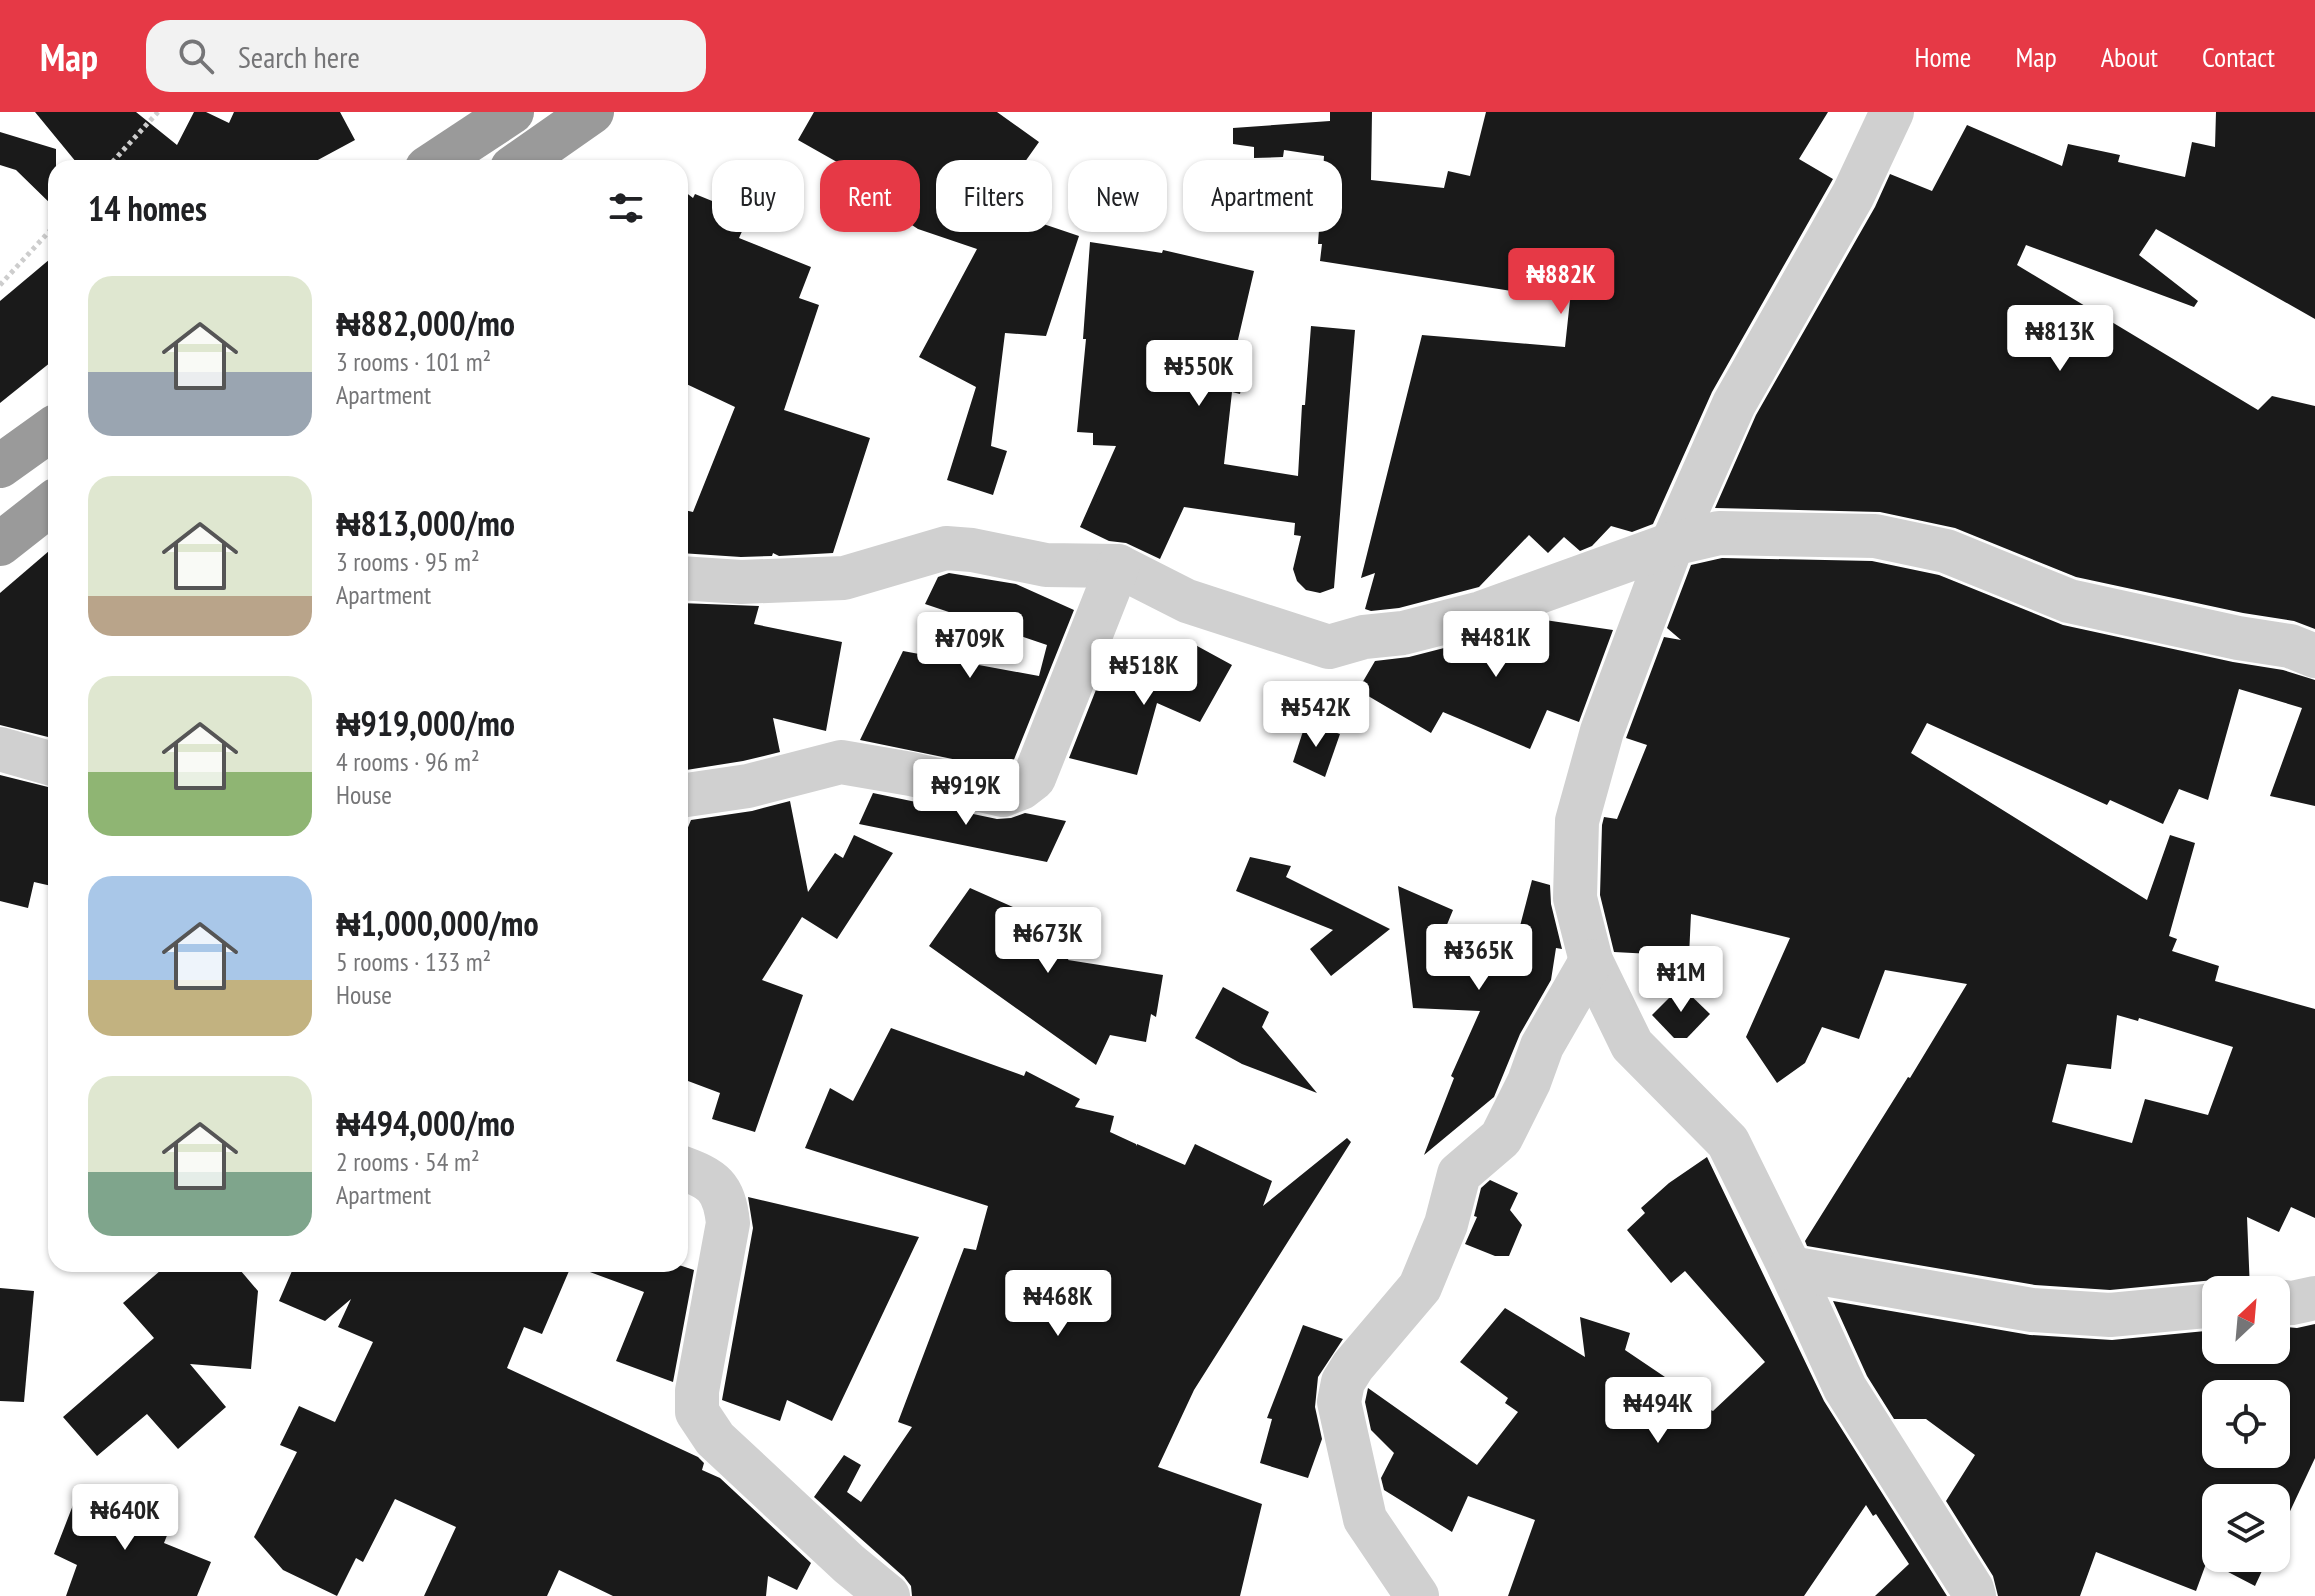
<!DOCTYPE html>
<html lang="en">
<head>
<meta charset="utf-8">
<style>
	body { margin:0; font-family:"PT Sans Narrow",sans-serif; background:#f2f2f2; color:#202124; height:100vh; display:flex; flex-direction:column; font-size:30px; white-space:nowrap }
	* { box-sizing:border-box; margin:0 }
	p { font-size:26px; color:#757577 }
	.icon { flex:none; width:44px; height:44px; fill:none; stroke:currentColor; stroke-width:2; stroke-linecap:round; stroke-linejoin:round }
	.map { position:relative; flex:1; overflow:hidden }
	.drawer { position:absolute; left:48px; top:48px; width:640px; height:1112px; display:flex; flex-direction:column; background:#fff; border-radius:24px; box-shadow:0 2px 6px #0004 }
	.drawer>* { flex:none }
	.top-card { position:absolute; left:712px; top:48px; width:760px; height:72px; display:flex; gap:16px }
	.needle { width:52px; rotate:26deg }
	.buttons { position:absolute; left:2202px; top:1164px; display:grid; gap:16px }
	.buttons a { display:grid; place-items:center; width:88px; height:88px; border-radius:16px; background:#fff; box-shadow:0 2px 6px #0004; font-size:40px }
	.price { position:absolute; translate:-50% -68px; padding:0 18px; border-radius:8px; background:#fff; color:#222; font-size:26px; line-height:52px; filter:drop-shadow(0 2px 4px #0008) }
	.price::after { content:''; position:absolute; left:50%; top:48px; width:24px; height:18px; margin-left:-12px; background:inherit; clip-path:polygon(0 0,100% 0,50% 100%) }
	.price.on { background:#e63946; color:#fff }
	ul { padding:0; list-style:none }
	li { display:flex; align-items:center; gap:24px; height:200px; padding:0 40px }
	li span { display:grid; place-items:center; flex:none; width:224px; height:160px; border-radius:24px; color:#555 }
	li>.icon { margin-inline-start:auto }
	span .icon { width:96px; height:96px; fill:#fffc; stroke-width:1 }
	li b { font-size:34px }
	h2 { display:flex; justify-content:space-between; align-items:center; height:96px; padding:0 40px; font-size:34px }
	.chip { padding:0 28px; border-radius:24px; background:#fff; box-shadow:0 2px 6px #0004; font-size:28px; line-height:72px }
	.chip.on { background:#e63946; color:#fff }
	header { display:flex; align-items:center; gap:48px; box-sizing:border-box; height:112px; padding:0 40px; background:#e63946; color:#fff }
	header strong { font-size:38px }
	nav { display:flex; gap:44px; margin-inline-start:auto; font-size:28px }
	.search { width:560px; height:72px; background:#f2f2f2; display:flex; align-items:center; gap:20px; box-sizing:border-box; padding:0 28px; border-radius:24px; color:#757577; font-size:30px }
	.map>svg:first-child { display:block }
	.building { fill:#1a1a1a; fill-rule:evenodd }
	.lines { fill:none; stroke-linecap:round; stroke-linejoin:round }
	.path { stroke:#cdcdcd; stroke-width:5; stroke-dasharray:4 4; stroke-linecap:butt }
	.street { stroke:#d0d0d0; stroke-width:44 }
	.highway { stroke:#9a9a9a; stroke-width:44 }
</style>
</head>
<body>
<header>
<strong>Map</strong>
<div class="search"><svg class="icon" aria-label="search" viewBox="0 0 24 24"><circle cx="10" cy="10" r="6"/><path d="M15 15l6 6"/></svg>Search here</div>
<nav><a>Home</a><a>Map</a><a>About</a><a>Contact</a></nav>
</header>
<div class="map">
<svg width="2315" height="1484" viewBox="0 0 2315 1484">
	<rect width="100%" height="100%" fill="#fff"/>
	<g class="building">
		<path d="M35,0H136L177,33L194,0H206L229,11L234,0H340L355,28L303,56H81Z"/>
		<path d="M814,0H997L1039,30L993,95L1079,124L1046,224L1005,221L991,334L1007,339L993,383L947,368L976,275L919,245L977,137L918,117L837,64L844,54L798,28Z"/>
		<path d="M1330,0H1372L1371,68L1444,76L1448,59L1470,64L1486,0H1828L1799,47L1833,67L1712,280L1653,412L1632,420L1611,414L1592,434L1580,439L1564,425L1548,441L1529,423L1479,475L1399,496L1371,499L1365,497L1375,461L1361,466L1422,223L1565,235L1570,188L1320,149L1322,132H1318L1324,44L1284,38L1283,45L1254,46V35L1233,32V16L1330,9Z"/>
		<path d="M2216,0H2315V207L2156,117L2139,143L2198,189L2194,195L2026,133L2017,153L2258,298L2272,284L2315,294V517L2294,509L2243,501L2076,465L1955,416L1880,400L1715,396L1756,303L1875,95L1890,62L1932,79L1967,13L2062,54L2068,32L2120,43L2118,50L2185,65L2192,30L2215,35Z"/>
		<path d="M0,20L56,37V97L16,58L0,53Z"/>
		<path d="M680,76L693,86L695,82L749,104L739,126L811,155L799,186L819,193L784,298L870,326L833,441L779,444L773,441L772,444L741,445L680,441V397L693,400L735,295L680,269Z"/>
		<path d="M1090,130L1162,141L1163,138L1254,159L1237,232L1249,235L1240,282L1232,280L1224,352L1298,364L1302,293H1305L1311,214L1355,218L1334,476L1320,481L1306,478L1297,469L1293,457L1301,424L1294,423L1295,411L1184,395L1160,447L1126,431L1109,429L1080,415L1116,334L1093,333V321L1077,320L1086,227H1083Z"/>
		<path d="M56,142V246L0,291V189Z"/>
		<path d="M56,433V627L0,613V481Z"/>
		<path d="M1722,446L1872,449L1939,463L2063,513L2233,550L2283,558L2315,568V694L2270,684L2302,596L2239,577L2208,688L2179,677L2163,712L2110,688L2107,693L1927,611L1911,641L2147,788L2170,723L2195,731L2169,824L2177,827L2172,839L2219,854L2215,869L2315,897V1106L2291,1095L2279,1120L2247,1105L2250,1178H2236L2226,1170L2214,1168L2110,1178L2035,1173L1807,1134L1805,1129L1908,965L1910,966L1967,872L1885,858L1859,927L1822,915L1805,951L1777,971L1746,925L1790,826L1691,802L1689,844L1614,840L1600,783L1602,713L1604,705L1617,707L1647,633L1626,626L1664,525L1681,528L1667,516L1691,453ZM2117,903L2138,909L2139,906L2233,935L2208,1003L2145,987L2132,1031L2052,1010L2067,952L2111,957Z"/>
		<path d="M949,461L1016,472L1074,498L1013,650L1001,657L860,628L903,539L1039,564L1047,533L925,492L938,465Z"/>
		<path d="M680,491L759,494L754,512L842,530L826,619L773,606L780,640L743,649L680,659Z"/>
		<path d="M1538,507L1613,518L1579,610L1547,598L1530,637L1443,600L1431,621L1358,578L1375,549L1409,545L1487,525Z"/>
		<path d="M1188,529L1232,553L1200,610L1157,591L1137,663L1069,646L1107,550L1168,564Z"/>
		<path d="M1306,610L1340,622L1325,665L1293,650Z"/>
		<path d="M0,663L56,677V775L34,770L28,796L0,789Z"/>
		<path d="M873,681L997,707L1011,706L1025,701L1066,709L1047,750L859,712Z"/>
		<path d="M790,689L808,780L835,741L843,746L854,723L893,741L837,827L802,805L762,868L803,883L755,1020L712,1007L720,981L680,966V735L691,708L752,699Z"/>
		<path d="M1250,745L1291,754L1286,765L1390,817L1331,864L1310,837L1333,818L1236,779Z"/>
		<path d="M1532,768L1550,773L1551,792L1562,837L1556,836L1551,868L1520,922L1494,985L1424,1043L1454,966L1451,964L1480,899L1413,896L1398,774L1453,798L1439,832L1514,837Z"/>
		<path d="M970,776L1079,824L1068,848L1163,863L1156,905L1151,902L1146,930L1110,923L1096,953L929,834Z"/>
		<path d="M1681,874L1710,902L1687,926H1674L1652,903Z"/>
		<path d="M1223,875L1269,900L1262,915L1317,981L1242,952L1195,926Z"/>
		<path d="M891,916L1024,964L1026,959L1080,987L1075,995L1114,1004L1110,1020L1136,1032V1034L1137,1032L1185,1053L1195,1032L1272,1069L1263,1094L1347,1026L1351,1030L1194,1278L1158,1355L1262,1392L1240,1484H912L911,1474L904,1465L814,1385L844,1343L861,1353L847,1380L861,1390L912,1315L898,1310L964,1136L976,1138L988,1094L805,1036L830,976L853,989Z"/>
		<path d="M1707,1045L1824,1289L1947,1484H1875L1909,1452L1876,1402L1873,1404L1866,1393L1804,1484H1508L1535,1408L1468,1384L1452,1420L1384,1378L1381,1366L1394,1341L1371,1318L1365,1290L1368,1276L1477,1353L1518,1300L1505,1291L1508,1286L1460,1250L1505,1196L1585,1245L1580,1205L1630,1221L1625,1238L1665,1265L1659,1275L1713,1299L1765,1250L1685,1159L1671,1171L1627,1118L1645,1101L1641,1096L1669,1071Z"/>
		<path d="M1490,1068L1518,1081L1510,1098L1522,1113L1509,1144H1495L1465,1132L1477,1105L1474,1104L1481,1076Z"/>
		<path d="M748,1085L919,1125L832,1309L787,1288L780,1309L722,1288L753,1116Z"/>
		<path d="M168,1152H235L258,1179L251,1257L190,1252L226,1295L178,1337L147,1302L97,1344L63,1305L154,1226L123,1191Z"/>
		<path d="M295,1152H572L542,1222L524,1215L507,1256L698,1345L704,1351L702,1358L720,1366L811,1451L797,1478L768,1464L766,1484H613L559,1458L547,1484H424L456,1415L395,1387L363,1450L356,1446L337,1484L283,1458L254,1425L297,1340L280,1333L299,1294L335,1310L373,1230L338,1215L351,1187L325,1209L279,1189Z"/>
		<path d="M580,1152H676L694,1158L673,1270L616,1249L644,1180L579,1156Z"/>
		<path d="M0,1176L34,1179L24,1290L0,1289Z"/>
		<path d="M1833,1189L2030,1223L2112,1228L2216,1218V1238H2276V1214L2297,1216L2315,1212V1346L2276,1429V1386H2216V1446H2268L2255,1474L2207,1449L2196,1479L2096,1440L2080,1484H1998L1993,1464L1946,1389L1975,1343L1926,1307H1894L1867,1264ZM2216,1282H2276V1342H2216Z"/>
		<path d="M1303,1213L1343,1227L1318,1265L1315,1295L1322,1327L1308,1366L1260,1351L1272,1307L1267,1306Z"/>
		<path d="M80,1375L172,1411L164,1431L211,1450L197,1484H66L77,1453L54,1442Z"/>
	</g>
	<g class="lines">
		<g class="path">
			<path d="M107,56L158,0"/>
			<path d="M0,173L56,112"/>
		</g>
		<g class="street">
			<path d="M1892,0L1853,83L1734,292L1672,432L1602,619L1577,709L1575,786L1591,849L1632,933L1728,1030L1790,1156L1845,1276L1972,1477L1974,1484"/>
			<path d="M680,466L741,470L844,466L946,436L972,438L1046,453L1118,454L1187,489L1329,535L1364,525L1403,521L1481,501L1672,432L1719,421L1875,424L1946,439L2069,489L2238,526L2290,534L2315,544"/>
			<path d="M0,637L56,653"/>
			<path d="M680,684L748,674L841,650L911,662L1003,683L1021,676L1034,666L1118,454"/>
			<path d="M680,1055C713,1067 724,1074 728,1111L697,1279V1300L715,1327L849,1452L888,1484"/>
			<path d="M1790,1156L2032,1198L2110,1203L2216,1193"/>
			<path d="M2276,1189L2292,1191L2315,1186"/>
			<path d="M1417,1484L1365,1407L1339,1290L1343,1270L1353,1254L1420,1175L1446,1112L1459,1062L1501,1026L1529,970L1542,934L1591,849"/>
		</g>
		<g class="highway">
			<path d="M427,56L512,0"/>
			<path d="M512,56L592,0"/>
			<path d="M0,354L56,314"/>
			<path d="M0,432L56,388"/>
		</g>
	</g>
</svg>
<div class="buttons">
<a><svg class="needle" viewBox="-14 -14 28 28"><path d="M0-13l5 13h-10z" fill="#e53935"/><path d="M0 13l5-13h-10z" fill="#757577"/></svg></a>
<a><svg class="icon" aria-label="locate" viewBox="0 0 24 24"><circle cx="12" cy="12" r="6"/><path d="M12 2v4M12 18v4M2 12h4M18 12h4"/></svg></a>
<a><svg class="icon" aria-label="layers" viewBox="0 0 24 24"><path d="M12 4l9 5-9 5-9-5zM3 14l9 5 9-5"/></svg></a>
</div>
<b class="price on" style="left:1561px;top:204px">₦882K</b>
<b class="price" style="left:2060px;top:261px">₦813K</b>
<b class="price" style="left:1199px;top:296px">₦550K</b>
<b class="price" style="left:1496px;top:567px">₦481K</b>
<b class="price" style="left:970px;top:568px">₦709K</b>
<b class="price" style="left:1144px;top:595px">₦518K</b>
<b class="price" style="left:1316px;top:637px">₦542K</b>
<b class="price" style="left:966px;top:715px">₦919K</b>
<b class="price" style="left:1048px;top:863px">₦673K</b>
<b class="price" style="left:1479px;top:880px">₦365K</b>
<b class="price" style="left:1681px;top:902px">₦1M</b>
<b class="price" style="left:1058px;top:1226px">₦468K</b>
<b class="price" style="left:1658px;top:1333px">₦494K</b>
<b class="price" style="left:125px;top:1440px">₦640K</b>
<div class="top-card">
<a class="chip">Buy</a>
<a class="chip on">Rent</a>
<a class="chip">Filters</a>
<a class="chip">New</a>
<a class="chip">Apartment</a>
</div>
<section class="drawer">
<h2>14 homes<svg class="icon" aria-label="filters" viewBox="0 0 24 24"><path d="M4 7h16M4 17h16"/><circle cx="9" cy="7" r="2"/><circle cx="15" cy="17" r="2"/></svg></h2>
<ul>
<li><span style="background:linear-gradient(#dfe7d0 60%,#9aa5b1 0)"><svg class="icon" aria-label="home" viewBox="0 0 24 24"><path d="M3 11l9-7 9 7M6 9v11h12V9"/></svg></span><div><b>₦882,000/mo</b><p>3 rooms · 101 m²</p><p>Apartment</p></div></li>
<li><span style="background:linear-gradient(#dfe7d0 75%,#b9a48a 0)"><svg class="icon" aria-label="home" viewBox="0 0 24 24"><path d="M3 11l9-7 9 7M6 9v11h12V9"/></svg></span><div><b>₦813,000/mo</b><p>3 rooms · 95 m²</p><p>Apartment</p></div></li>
<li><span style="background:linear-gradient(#dfe7d0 60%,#8fb573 0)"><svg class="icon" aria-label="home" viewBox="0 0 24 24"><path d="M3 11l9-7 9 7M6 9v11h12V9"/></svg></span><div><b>₦919,000/mo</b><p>4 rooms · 96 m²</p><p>House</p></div></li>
<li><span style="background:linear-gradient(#a9c7e8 65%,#c2b280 0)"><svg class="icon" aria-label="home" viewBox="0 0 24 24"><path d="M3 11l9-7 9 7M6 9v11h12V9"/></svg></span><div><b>₦1,000,000/mo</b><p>5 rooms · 133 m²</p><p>House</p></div></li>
<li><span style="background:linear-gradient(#dfe7d0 60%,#7fa58c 0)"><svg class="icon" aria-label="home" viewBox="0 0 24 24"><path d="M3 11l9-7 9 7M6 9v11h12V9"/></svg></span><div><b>₦494,000/mo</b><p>2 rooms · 54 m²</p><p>Apartment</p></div></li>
</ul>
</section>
</div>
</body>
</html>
